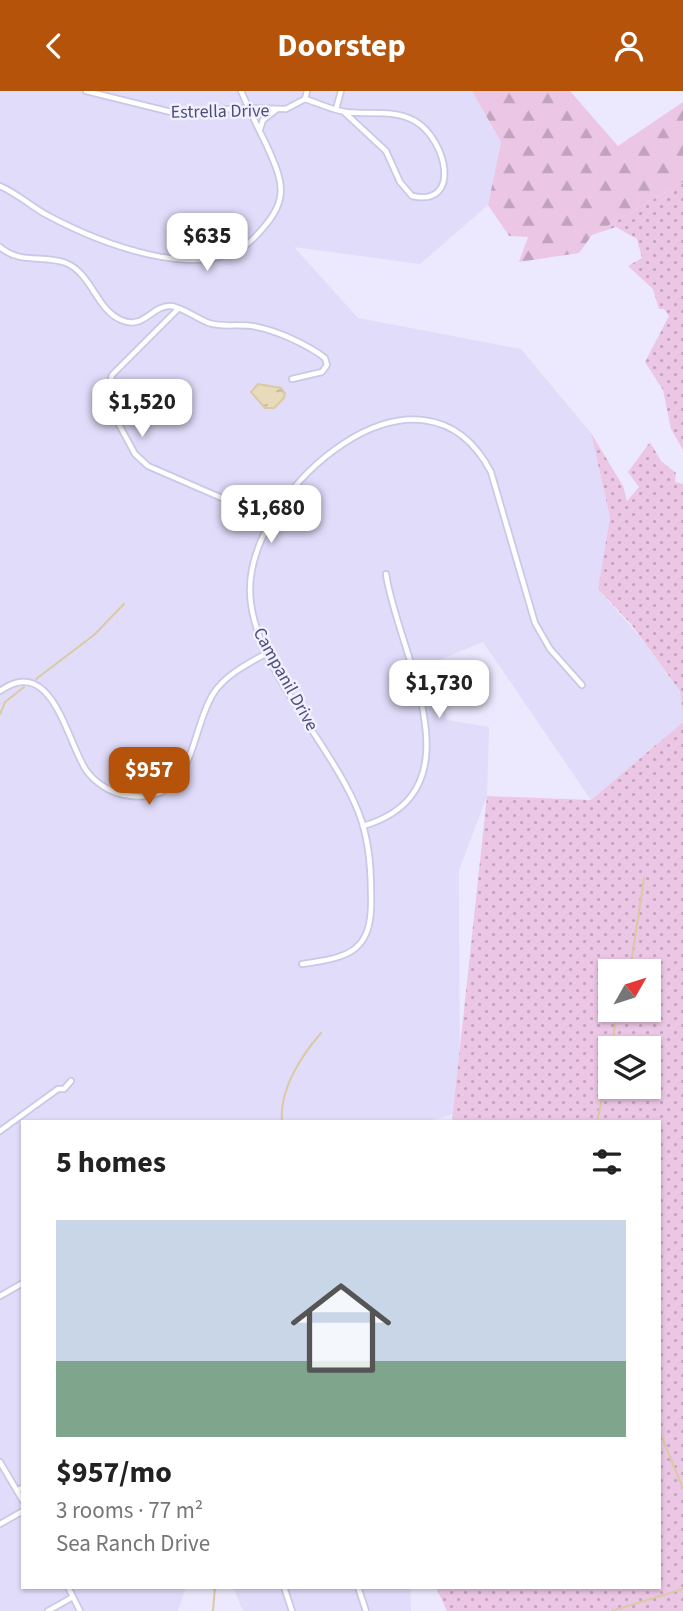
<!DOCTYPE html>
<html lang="en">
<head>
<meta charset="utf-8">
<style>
	body { margin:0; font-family:"Source Sans 3",sans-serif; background:#f2f2f2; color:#222; height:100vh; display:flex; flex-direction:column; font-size:26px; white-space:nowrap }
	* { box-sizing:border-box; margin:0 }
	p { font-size:23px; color:#767676 }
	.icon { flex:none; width:38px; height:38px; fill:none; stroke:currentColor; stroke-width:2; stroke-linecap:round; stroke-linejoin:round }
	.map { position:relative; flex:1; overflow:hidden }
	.sheet { position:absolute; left:21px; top:1029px; width:640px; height:469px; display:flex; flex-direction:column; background:#fff; border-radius:0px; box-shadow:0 2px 5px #0004 }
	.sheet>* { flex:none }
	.needle { width:46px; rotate:51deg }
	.fabs { position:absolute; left:598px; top:868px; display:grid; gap:14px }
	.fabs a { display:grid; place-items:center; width:63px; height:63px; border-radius:0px; background:#fff; box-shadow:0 2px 5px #0004; font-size:35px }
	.price { position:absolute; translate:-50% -60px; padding:0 16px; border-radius:14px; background:#fff; color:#222; font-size:23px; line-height:46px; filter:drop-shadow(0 2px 4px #0008) }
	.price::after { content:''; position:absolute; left:50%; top:42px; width:21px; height:16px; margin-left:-10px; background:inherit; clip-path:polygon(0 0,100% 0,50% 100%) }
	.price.on { background:#b45309; color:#fff }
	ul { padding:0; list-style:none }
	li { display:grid; align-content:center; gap:14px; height:371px; padding:0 35px }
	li+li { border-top:2px solid #e0e0e0 }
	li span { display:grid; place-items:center; height:217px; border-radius:0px; color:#555 }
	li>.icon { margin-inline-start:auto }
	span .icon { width:126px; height:126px; fill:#fffc; stroke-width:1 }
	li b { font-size:30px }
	h2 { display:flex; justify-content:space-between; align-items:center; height:84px; padding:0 35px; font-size:30px }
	header { display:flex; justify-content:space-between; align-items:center; height:91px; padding:0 35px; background:#b45309; color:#fff; font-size:32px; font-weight:700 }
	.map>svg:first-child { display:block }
	.residential { fill:#e0dcfa }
	.grass { fill:url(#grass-dots); fill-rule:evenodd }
	.forest { fill:url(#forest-firs) }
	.water { fill:url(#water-ripples); stroke:#dacaa1; stroke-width:2 }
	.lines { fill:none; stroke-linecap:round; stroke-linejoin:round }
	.stream { stroke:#dacaa1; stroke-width:2 }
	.minor-casing { stroke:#c9c8e7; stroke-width:8 }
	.minor { stroke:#fff; stroke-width:4.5 }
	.labels { text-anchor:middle; stroke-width:5; stroke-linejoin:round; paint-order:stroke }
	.street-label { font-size:18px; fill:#4b4e78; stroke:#f2efff }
</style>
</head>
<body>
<header><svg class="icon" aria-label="back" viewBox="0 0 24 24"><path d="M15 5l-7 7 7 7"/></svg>Doorstep<svg class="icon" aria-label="person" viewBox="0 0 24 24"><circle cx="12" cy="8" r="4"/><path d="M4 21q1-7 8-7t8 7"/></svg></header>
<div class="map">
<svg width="683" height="1520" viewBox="0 0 683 1520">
	<defs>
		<pattern id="grass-dots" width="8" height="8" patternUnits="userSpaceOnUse" patternTransform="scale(1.75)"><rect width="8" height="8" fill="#ecc6e5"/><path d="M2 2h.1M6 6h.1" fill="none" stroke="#c1a3be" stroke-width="1.8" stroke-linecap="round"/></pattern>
		<pattern id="forest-firs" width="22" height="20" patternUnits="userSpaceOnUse" patternTransform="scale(1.75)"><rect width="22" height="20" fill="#ecc6e5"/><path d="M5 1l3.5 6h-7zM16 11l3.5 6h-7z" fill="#c1a3be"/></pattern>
		<pattern id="water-ripples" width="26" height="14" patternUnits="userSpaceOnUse" patternTransform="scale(1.75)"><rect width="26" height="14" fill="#e8dbbb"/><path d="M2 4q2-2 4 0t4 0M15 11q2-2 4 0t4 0" fill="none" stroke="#beb49d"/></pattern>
	</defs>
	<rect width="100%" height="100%" fill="#ece8fd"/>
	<g class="residential">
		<path d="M0,0H472L501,51L488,114L420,173L294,156L358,227L521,258L591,342L610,426L598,498L640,546L680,600L683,623V631L591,709L483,551L431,572L447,629L489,636L487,705L459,779L460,1021L426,1031H23V1496H186L178,1520H0Z"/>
		<path d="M233,1496H410L411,1520H243Z"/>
	</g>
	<g class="grass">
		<path d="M683,91V359L671,338L663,299L645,271L669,225L664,218H659L653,198L628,175L642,167L637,148L616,136L592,144Z"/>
		<path d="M591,342L623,395L627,410L639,396L628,381L650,351L661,370L676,382L675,391L683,393V623L680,600L631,533L598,498L610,426Z"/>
		<path d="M683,631V1520H447L436,1496H660V1031H452L487,705L591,709ZM649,880V919H611V880ZM649,957V996H611V957Z"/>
	</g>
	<path class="forest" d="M472,0H570L618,55L683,11V91L592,144L579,162L519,171L528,146L509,145L488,114L501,51Z"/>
	<path class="water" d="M258,293L281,297L285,302L284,307L274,317H265L251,301Z"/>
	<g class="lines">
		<g class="stream">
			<path d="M36,588L94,544L124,513"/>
			<path d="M0,623L5,611L24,596"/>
			<path d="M630,880L644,787"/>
			<path d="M611,957L618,919"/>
			<path d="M282,1031C279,999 301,965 321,942"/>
			<path d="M597,1031L611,962"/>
			<path d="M660,1341L683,1398"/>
			<path d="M213,1520L215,1496"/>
			<path d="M612,1520L683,1498"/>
		</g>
		<g class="minor-casing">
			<g id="minor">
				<path d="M86,0L171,21L249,17L286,18L305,8L307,0"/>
				<path d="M305,8C318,12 332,19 346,21C369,24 394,18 415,30C447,49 462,116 412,105L400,91L386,60L344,21"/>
				<path d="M336,18L341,0"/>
				<path d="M260,38L263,29L276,19"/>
				<path d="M0,95C16,102 30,114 45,123C97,151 206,196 254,147C289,111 286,96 266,53C257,35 249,18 241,0"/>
				<path d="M0,156C21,174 43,163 66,172C92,183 96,218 121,229C144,239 151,215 170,215C181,215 197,228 209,232C224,237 241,232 257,236C278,240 308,254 325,267L327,274L322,281L292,288"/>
				<path d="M178,218L112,284L107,305L110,317L135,363L148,375L238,414L268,430"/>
				<path d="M0,600C52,562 67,651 86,679C95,692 110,701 125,704C195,717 189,642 213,603C225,584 247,573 267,562"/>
				<path d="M363,735C484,700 397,561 386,483"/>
				<path d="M302,873C352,866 373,860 371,803C371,775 369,747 358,720C331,652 250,572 250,499C250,396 422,249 491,381L535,532L550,558L582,594"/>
				<path d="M0,1040L58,998H64L71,990"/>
				<path d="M0,1205L23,1192"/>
				<path d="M0,1371L23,1410"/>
				<path d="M17,1400L23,1396"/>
				<path d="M0,1433L23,1420"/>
				<path d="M68,1496L80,1520"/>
				<path d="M284,1496L292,1520"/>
				<path d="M358,1496L366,1520"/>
				<path d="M48,1520L71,1507"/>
			</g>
		</g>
		<use href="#minor" class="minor"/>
	</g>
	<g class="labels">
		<g class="street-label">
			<text transform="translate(220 20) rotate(-1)" y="6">Estrella Drive</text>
			<text transform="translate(286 588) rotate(61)" y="6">Campanil Drive</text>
		</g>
	</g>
</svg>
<div class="fabs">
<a><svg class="needle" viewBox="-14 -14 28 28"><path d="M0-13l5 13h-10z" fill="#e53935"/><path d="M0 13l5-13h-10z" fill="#767676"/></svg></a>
<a><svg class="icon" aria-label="layers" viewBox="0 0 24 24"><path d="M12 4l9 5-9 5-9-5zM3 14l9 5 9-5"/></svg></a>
</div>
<b class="price" style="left:207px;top:182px">$635</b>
<b class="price" style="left:142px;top:348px">$1,520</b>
<b class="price" style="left:271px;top:454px">$1,680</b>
<b class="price" style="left:439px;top:629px">$1,730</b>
<b class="price on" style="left:149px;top:716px">$957</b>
<section class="sheet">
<h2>5 homes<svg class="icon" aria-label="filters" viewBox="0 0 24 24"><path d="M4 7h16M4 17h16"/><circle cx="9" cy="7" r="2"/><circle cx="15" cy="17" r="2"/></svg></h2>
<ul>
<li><span style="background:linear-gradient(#c9d6e8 65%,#7fa58c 0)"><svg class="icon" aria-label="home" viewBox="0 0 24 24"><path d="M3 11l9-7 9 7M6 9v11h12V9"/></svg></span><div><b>$957/mo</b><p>3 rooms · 77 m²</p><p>Sea Ranch Drive</p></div></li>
</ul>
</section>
</div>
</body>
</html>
